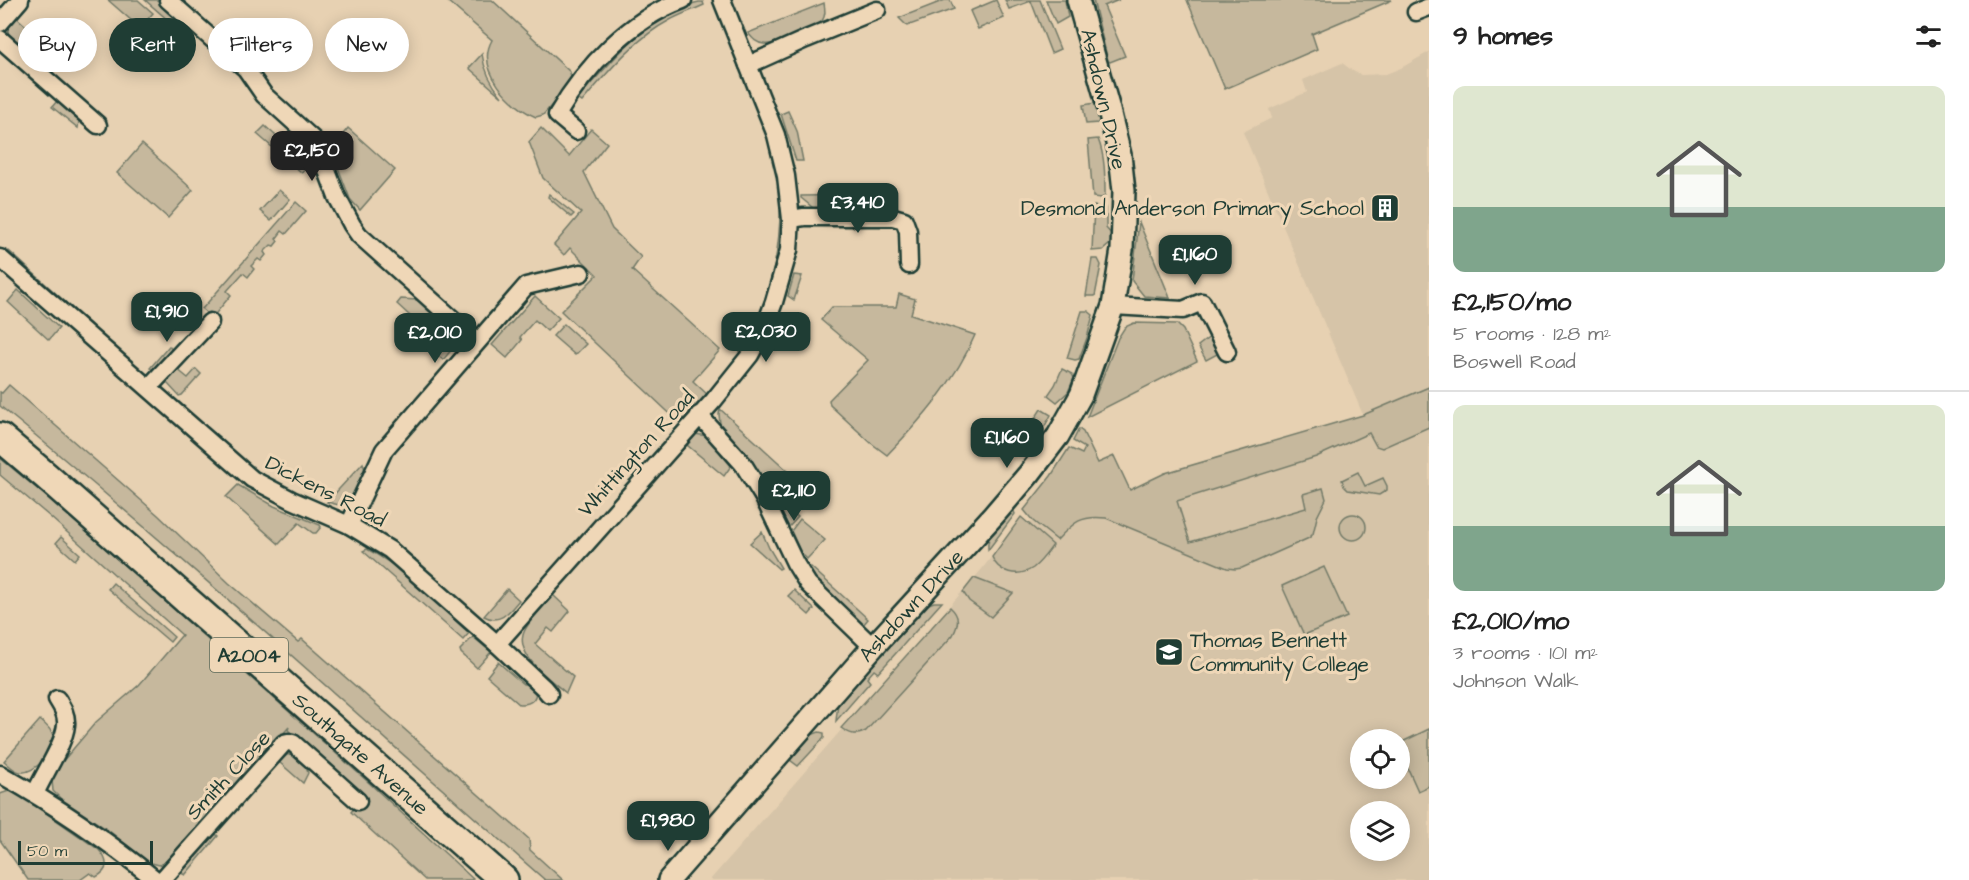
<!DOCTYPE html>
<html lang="en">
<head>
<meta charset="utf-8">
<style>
	body { margin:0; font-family:"Architects Daughter",sans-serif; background:#f6f6f6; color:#222; height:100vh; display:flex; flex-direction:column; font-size:22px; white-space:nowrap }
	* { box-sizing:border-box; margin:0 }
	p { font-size:20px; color:#767676 }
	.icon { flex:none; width:33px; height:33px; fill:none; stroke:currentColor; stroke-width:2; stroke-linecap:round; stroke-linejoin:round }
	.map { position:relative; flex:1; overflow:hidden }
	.sheet { display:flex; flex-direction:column; background:#fff; width:540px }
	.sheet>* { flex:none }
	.hud { position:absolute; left:18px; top:18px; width:570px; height:54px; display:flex; gap:12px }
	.tools { position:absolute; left:1350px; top:729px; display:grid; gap:12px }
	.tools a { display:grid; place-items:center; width:60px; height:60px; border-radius:50%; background:#fff; box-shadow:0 3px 15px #0003; font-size:30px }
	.scale { position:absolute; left:18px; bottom:15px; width:135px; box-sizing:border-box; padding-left:6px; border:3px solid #1f3d34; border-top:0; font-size:16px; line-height:21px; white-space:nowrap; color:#1f3d34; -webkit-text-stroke:4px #efd7b7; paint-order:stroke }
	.price { position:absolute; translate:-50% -51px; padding:0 14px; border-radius:12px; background:#1f3d34; color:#fff; font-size:20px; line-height:39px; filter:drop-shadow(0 2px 3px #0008) }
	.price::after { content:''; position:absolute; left:50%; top:36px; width:18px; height:14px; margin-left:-9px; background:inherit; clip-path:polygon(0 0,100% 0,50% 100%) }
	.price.selected { background:#222; color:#fff }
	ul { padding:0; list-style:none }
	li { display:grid; align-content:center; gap:12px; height:318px; padding:0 24px }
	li+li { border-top:2px solid #e0e0e0 }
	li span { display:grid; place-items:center; height:186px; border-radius:12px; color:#555 }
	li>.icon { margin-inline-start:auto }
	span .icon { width:108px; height:108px; fill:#fffc; stroke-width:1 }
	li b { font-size:26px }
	h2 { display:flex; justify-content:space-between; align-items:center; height:72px; padding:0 24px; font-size:26px }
	.pill { padding:0 21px; border-radius:27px; background:#fff; box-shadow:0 3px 15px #0003; font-size:21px; line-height:54px }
	.pill.selected { background:#1f3d34; color:#fff }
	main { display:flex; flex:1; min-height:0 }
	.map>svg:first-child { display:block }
	.built { fill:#d6c4a8; fill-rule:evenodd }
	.green { fill:#c6b89d; stroke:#727a68; stroke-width:1.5 }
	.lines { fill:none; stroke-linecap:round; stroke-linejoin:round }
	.minor-casing { stroke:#1f3d34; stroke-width:21 }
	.tertiary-casing { stroke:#1f3d34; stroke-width:26 }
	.primary-casing { stroke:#1f3d34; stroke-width:32 }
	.minor { stroke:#efd7b7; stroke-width:16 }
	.tertiary { stroke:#efd7b7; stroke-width:21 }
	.primary { stroke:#efd7b7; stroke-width:27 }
	.labels { text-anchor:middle; stroke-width:6; stroke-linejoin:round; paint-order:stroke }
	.shield { fill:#efd7b7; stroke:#5d6b5b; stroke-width:1.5 }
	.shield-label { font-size:20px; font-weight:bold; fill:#1f3d34 }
	.street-label { font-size:21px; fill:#1f3d34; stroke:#efd7b7 }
	.poi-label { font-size:21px; fill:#1f3d34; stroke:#efd7b7; text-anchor:end }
</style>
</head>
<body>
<main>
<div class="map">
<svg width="1429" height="880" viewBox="0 0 1429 880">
	<rect width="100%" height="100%" fill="#e7d1b2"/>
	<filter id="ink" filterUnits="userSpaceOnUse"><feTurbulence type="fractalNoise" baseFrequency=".0167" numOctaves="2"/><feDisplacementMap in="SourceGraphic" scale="12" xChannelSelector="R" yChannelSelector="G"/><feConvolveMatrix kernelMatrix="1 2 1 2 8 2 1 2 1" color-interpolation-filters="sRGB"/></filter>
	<g filter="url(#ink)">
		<path class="built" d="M1429,52V880H710L982,569L1011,532L1033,521L1135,488L1150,479L1165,473L1363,415L1243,132L1272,118L1269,109L1307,92L1303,80L1342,63L1353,71L1361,75L1386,74L1401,68ZM1360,740H1400V778H1360ZM1360,812H1400V850H1360Z"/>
		<g class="green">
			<path d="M108,0H138L153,13L140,28Z"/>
			<path d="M145,0H158L173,14V17L169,21Z"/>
			<path d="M446,0H492L570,72L572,82L543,115L536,117C511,106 475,70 492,40Z"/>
			<path d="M945,0H950L954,9L907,26L899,18Z"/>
			<path d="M996,0L1004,18L978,29L970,11Z"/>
			<path d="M1005,0H1040L1060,49L1051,53L1031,1L1009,9Z"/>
			<path d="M1046,0H1065L1068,17L1056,24Z"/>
			<path d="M1093,0H1119L1104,6L1125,56L1110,62L1108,61Z"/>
			<path d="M1187,0H1392L1312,34L1317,49L1225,89Z"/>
			<path d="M699,2H703L704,5C693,10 681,14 670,20C634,39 608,72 582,102L577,99C612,62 647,13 699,2Z"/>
			<path d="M824,3C825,10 826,15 822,21C816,29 774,46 764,44C756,43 753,39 748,33Z"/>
			<path d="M15,16L35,34L20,50C9,38 2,31 15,16Z"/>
			<path d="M227,33L255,58L250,63L222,39Z"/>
			<path d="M482,54C484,70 492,85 502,97L469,68Z"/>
			<path d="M57,101L79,121L78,128L52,107Z"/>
			<path d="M1095,103C1100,109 1102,116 1098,123L1086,124L1083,105Z"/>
			<path d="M788,111L797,131L803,161H796L781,114Z"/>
			<path d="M265,126L306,163V167L302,173L257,134Z"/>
			<path d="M348,128L395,170L360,210L350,199L333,154L334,145Z"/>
			<path d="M541,128L569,156L591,129L607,143L584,172L612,229L641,257L632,270L720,350L693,381L710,397L683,426L561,311L597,275L570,248L564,255L554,245L581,213L543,178L529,142Z"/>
			<path d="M1098,139C1105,156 1105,176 1105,195L1102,198L1093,197L1088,140Z"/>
			<path d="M142,144L193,190L168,218L117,173Z"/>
			<path d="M279,190L290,199L271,221L260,211Z"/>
			<path d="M549,194L574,214L571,217L548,197Z"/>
			<path d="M866,195L868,197L863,210L817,211L801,198V196Z"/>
			<path d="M296,202L306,211L286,234L282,231L276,239L278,241L274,246L271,245L264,252L266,255L261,261L258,259L251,266L254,269L248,277L243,273L227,291L231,295L212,318L202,309Z"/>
			<path d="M780,202L784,206L782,250L769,301L747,347L744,345C770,300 781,254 780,202Z"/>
			<path d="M1094,206L1106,208V228L1112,235L1111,243L1103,250L1092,251Z"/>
			<path d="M1139,222L1170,298L1144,296L1132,281Z"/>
			<path d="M9,251L90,324L86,325L6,254Z"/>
			<path d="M1092,259H1098L1101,265L1095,296H1086Z"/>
			<path d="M794,275L802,276L794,300L788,296Z"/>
			<path d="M18,290L59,328L49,340L8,302Z"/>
			<path d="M899,294L915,299L911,314L975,335C956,380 921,420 887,455L871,443L830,405L829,400L868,360L821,320L832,307H896Z"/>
			<path d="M535,296L559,318L547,331L535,320L520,337L522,340L507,358L492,345Z"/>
			<path d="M401,299L417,300L454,335L453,348L443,360L436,354L440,350L432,343L435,339L397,304Z"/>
			<path d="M1082,311H1088L1093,315L1087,338L1079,359L1075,360L1067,358Z"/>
			<path d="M1134,323L1177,324L1183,330L1197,361L1087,417L1118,338L1125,327Z"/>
			<path d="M564,324L586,344L575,355L553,336Z"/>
			<path d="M1211,336L1221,352L1206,360L1198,346Z"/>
			<path d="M169,346L173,351L153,370L150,368Z"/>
			<path d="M177,369L188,378L196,369L201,374L182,395L179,396L167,383C167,377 172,371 177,369Z"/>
			<path d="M1062,369L1072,374L1074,378L1068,392L1057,402L1048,395L1055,385Z"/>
			<path d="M9,385L158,515L229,583L298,642L302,639L529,839L530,850L563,880H545C364,721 186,558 0,406V392L2,393Z"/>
			<path d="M1429,387V427L1382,448L1376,446L1369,433L1316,457L1177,501L1190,542L1306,508L1303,494L1323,488L1326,499L1317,517L1313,534L1309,538L1242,568L1235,569L1227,568L1106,518C1081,515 1074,522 1057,540L1033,521L1024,510L1051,476L1069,448L1082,454L1085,448L1073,441L1079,429L1083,432L1098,463L1114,456L1130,490L1165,473L1363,415Z"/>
			<path d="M720,409L788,471L770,491L748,456L720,424L719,414Z"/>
			<path d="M1041,409L1051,415L1037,440V446L1035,449L1022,439Z"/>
			<path d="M695,434L707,436L731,466L724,476L687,445Z"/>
			<path d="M0,458L52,501L366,780L473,879L471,880H425L351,812L364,796L288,730L289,727L168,862L159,865L148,862L108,830L61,799L53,791L52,780L57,768L96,722L139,685L182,635L49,516L0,475Z"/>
			<path d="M363,463L365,470L350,503L339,505L327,502Z"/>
			<path d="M1358,472L1365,486L1383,478L1387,486V490L1379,495L1348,490L1344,486L1342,480Z"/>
			<path d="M238,485L274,506L320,525L321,527L316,533H313L299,523L279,544L226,497Z"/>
			<path d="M775,496L798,517L789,527L773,497Z"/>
			<path d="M1013,509L1015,514L988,550C986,534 999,517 1013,509Z"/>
			<circle cx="1353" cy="527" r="13"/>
			<path d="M1021,517L1053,545C1047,553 1041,562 1033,568C1018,578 998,573 992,557Z"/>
			<path d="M800,519L825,540L807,559L801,553L791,531Z"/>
			<path d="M762,532L769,548L781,568L779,569L750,543Z"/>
			<path d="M61,537L80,554L75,560L56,543Z"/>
			<path d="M367,549C406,569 437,604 469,633L463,640L363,551Z"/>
			<path d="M811,567L868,619L863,625L856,621L808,572Z"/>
			<path d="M1324,567L1347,617L1304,635L1282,586Z"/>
			<path d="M974,578L1013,593L991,617L969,601L963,592Z"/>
			<path d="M113,583L174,637L170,642L108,589Z"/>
			<path d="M507,589L519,600C509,612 500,625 484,616Z"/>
			<path d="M794,590L814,609L809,615L788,596Z"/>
			<path d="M553,595L570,611L553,632L548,628L535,644L573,677L566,693C551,680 514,655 524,632C530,619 544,606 553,595Z"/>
			<path d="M934,602H942L878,673L874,670L867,678L870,682L836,721L838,703L918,613L926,605Z"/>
			<path d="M950,607C960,616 959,624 953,635L866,731C856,736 851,735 841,728Z"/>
			<path d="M473,637L491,652L477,668L461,653L460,650Z"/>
			<path d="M498,662L523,684H533C540,697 532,705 519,704L487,676Z"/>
			<path d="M40,720C45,724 51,729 53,735C56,749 35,775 20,772C14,771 9,765 4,761Z"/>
			<path d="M1429,729V786L1418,791L1400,751V743Z"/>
			<path d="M819,732L824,733V738L798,766L790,760L806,737Z"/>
			<path d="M292,754C302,757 305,763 308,773L303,783L279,762L287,755Z"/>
			<path d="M9,791L16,792L99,850C108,860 110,870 96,877L90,873L80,880H28L0,840V794Z"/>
			<path d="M215,833L218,836L185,875L181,873Z"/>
		</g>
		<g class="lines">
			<g class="minor-casing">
				<g id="minor">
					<path d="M168,0L246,69L264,95L316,142L337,197L352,225L359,235L477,341"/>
					<path d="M1416,12L1429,7"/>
					<path d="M0,23L20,0"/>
					<path d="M0,39L98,125"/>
					<path d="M748,65L806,39L877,10"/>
					<path d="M576,131L557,115C585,67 630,19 683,0"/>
					<path d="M791,219L804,217H893L904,220L908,231L909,265"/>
					<path d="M0,258L252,479L292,500L349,525L390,550L497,644L544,688L549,694"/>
					<path d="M1113,306L1183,310L1202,302L1227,352"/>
					<path d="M149,387L210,322"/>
					<path d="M699,415L743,464L764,498L795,563L808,584L873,647"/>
					<path d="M349,525L384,450L526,286L581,273"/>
					<path d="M497,644L714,400L750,355L764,329L774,302L789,250L791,219L786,176L776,135L722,0"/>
					<path d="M0,774C55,805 108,841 156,880"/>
					<path d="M35,794C43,775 64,745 66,725C67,715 62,707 57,699"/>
					<path d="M162,880L284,743L288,742L293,743L358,801"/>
				</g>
			</g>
			<g class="tertiary-casing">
				<g id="tertiary">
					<path id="s1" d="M669,880L873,647L993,516L1029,474L1058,436L1081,395L1113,306L1122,250L1124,191L1120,155L1108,106L1078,0"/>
				</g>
			</g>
			<g class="primary-casing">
				<g id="primary">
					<path id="s2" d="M0,437L46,476L504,880"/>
				</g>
			</g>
			<use href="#minor" class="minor"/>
			<use href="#tertiary" class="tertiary"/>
			<use href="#primary" class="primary"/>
		</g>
	</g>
	<defs>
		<g id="building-square" transform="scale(1.5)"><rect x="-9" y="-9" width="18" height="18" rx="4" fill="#1f3d34" stroke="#efd7b7"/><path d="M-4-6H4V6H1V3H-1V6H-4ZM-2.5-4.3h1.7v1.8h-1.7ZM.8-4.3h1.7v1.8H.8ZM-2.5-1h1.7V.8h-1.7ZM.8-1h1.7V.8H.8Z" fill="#fff"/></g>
		<g id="school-square" transform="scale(1.5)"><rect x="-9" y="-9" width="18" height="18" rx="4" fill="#1f3d34" stroke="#efd7b7"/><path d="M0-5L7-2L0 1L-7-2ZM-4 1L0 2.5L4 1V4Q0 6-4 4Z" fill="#fff"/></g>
	</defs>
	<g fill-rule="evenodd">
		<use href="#building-square" x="1385" y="208"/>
		<use href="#school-square" x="1169" y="652"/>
	</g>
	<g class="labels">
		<rect class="shield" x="210" y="638" width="78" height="34" rx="4.5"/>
		<g class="shield-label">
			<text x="249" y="662">A2004</text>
		</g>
		<g class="street-label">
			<text transform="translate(1104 99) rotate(77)" y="7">Ashdown Drive</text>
			<text transform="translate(636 453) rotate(-48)" y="7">Whittington Road</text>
			<text transform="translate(326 491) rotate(27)" y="7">Dickens Road</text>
			<text dy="7" stroke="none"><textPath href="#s1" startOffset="366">Ashdown Drive</textPath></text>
			<text dy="7" stroke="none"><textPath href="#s2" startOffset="480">Southgate Avenue</textPath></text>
			<text transform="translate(228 775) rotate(-47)" y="7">Smith Close</text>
		</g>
		<g class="poi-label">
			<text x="1364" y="215">Desmond Anderson Primary School</text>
			<text x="1190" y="647" text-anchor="start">Thomas Bennett<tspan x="1190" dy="24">Community College</tspan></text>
		</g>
	</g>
</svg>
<div class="tools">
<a><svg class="icon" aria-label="locate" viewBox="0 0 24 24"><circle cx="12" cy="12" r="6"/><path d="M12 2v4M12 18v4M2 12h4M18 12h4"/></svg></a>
<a><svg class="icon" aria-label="layers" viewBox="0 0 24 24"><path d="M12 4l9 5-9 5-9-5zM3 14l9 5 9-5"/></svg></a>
</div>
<div class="scale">50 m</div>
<b class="price selected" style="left:312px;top:182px">£2,150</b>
<b class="price" style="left:858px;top:234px">£3,410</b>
<b class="price" style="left:1195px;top:286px">£1,160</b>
<b class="price" style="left:167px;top:343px">£1,910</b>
<b class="price" style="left:766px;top:363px">£2,030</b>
<b class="price" style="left:435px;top:364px">£2,010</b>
<b class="price" style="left:1007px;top:469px">£1,160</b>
<b class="price" style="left:794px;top:522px">£2,110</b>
<b class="price" style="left:668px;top:852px">£1,980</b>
<div class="hud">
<a class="pill">Buy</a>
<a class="pill selected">Rent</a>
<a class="pill">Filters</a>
<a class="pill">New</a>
</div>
</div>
<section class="sheet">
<h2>9 homes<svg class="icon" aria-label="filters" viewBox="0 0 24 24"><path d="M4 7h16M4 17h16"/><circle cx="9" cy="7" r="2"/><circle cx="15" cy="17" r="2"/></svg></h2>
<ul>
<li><span style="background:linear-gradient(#dfe7d0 65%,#7fa58c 0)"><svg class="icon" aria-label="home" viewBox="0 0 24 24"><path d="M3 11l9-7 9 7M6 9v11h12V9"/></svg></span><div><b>£2,150/mo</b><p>5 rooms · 128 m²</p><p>Boswell Road</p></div></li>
<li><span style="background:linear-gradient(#dfe7d0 65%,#7fa58c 0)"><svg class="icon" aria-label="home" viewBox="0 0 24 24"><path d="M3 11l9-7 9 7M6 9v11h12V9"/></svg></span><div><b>£2,010/mo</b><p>3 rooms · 101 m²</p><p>Johnson Walk</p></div></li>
</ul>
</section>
</main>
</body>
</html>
